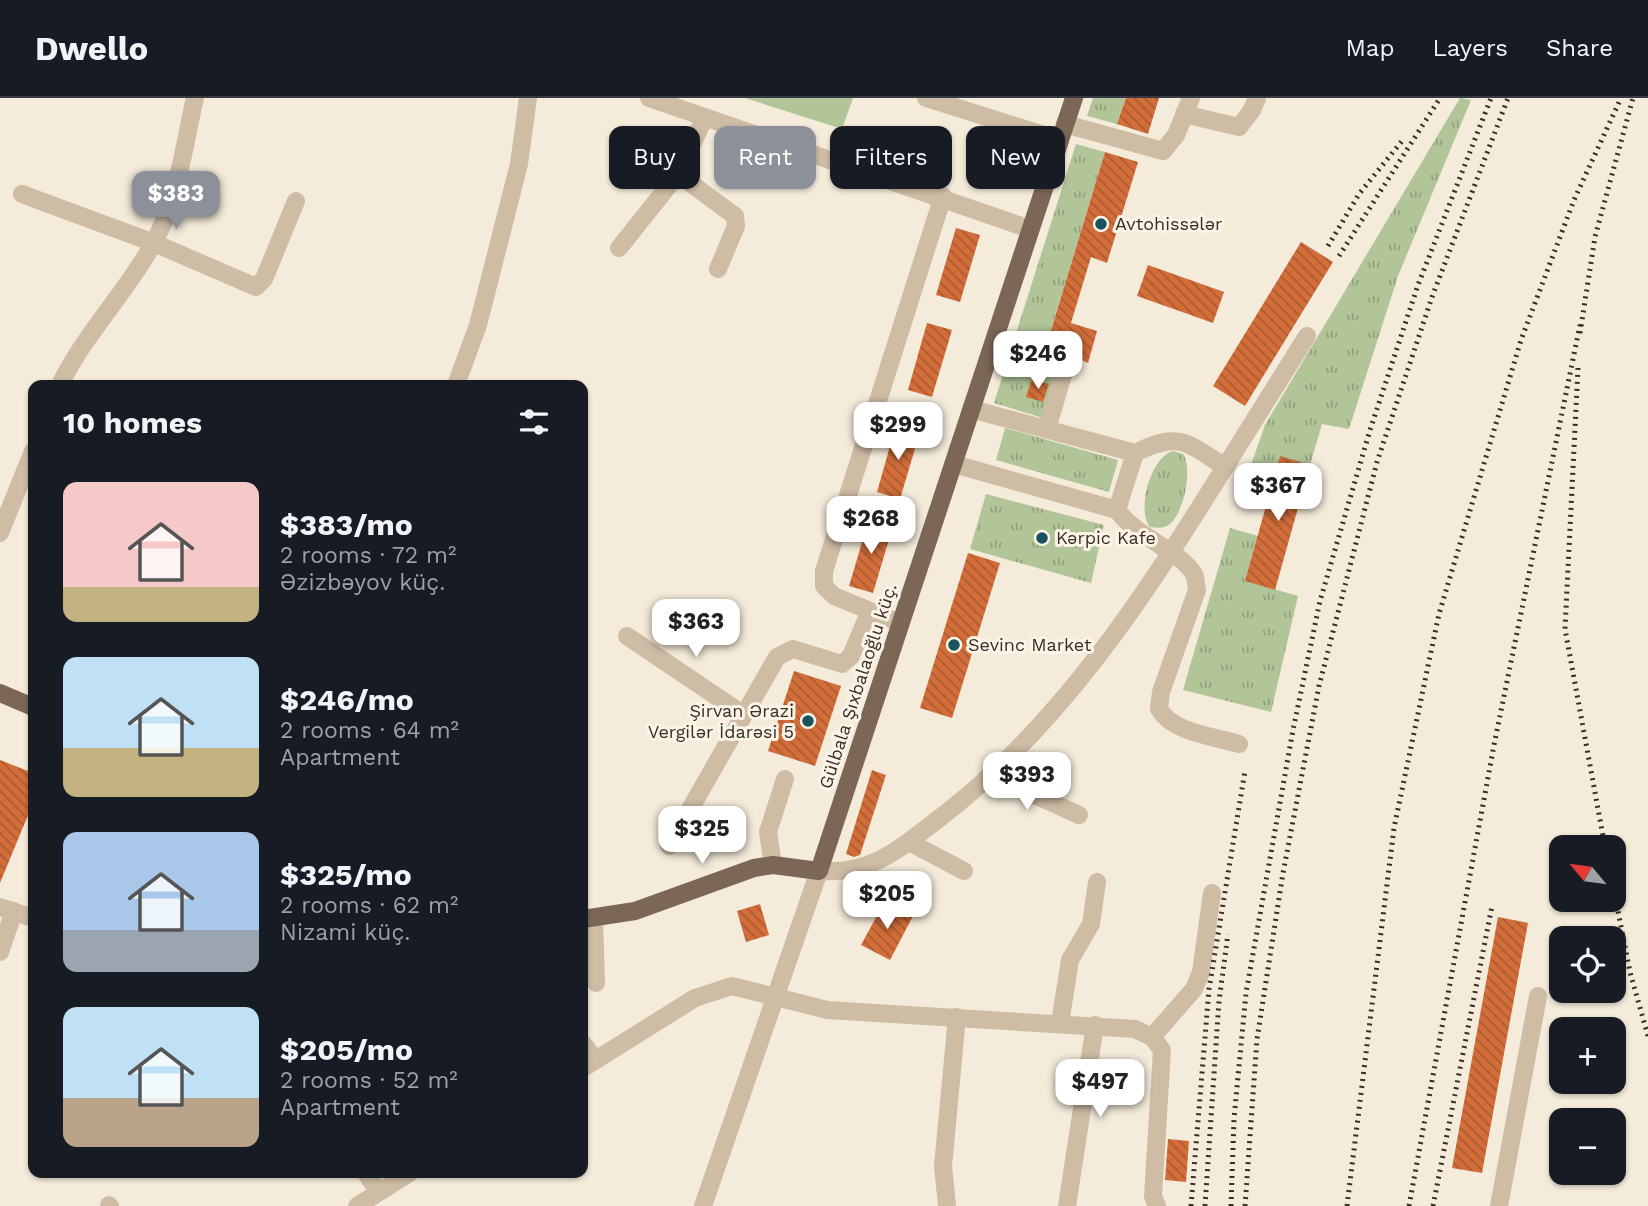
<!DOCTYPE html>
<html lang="en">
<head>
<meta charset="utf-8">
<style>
	body { margin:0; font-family:"Work Sans",sans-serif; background:#20242c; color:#f1f3f6; height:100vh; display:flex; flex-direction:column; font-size:26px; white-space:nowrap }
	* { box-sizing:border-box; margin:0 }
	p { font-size:23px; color:#9ea1a6 }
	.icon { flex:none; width:38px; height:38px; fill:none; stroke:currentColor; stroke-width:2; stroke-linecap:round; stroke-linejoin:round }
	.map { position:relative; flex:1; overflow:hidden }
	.panel { position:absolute; left:28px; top:282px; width:560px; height:798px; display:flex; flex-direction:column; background:#171b24; border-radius:14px; box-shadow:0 2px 5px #0004 }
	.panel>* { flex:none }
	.guide { position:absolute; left:609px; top:28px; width:665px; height:63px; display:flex; gap:14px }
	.needle { width:46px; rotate:299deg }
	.buttons { position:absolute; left:1549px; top:737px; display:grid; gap:14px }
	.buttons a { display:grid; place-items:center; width:77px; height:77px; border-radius:14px; background:#171b24; box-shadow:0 2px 5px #0004; font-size:35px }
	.price { position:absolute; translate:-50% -60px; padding:0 16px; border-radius:14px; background:#fff; color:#222; font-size:23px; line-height:46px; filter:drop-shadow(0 2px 4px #0008) }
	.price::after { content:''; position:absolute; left:50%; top:42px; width:21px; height:16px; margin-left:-10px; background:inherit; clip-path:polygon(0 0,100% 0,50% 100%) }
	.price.current { background:#8c9099; color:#fff }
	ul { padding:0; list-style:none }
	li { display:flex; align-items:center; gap:21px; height:175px; padding:0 35px }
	li span { display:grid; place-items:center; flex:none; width:196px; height:140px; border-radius:14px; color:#555 }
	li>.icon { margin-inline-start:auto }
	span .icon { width:84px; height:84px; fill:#fffc; stroke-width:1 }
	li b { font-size:30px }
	h2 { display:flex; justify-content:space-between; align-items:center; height:84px; padding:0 35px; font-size:30px }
	.pill { padding:0 24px; border-radius:14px; background:#171b24; box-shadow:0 2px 5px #0004; font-size:24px; line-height:63px }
	.pill.current { background:#8c9099; color:#fff }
	header { display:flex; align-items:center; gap:42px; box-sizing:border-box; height:98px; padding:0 35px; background:#171b24; border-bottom:2px solid #363941 }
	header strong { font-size:33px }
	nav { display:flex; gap:38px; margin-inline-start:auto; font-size:24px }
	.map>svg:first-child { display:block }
	.grass { fill:url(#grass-tufts) }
	.pitch { fill:#b2c598 }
	.building { fill:url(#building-back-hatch) }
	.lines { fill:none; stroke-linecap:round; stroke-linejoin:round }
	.minor { stroke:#cebca5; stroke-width:18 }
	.major { stroke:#7c6756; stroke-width:18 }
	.rail { stroke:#392e27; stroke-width:5; stroke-dasharray:2 5; stroke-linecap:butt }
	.poi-dot { fill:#18535f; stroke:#fbf4e7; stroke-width:2.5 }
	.labels { text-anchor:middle; stroke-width:6; stroke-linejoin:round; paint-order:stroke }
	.poi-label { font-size:18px; fill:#392e27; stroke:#fbf4e7; text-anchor:start }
	.street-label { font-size:18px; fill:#392e27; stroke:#fbf4e7 }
</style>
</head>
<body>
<header>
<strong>Dwello</strong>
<nav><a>Map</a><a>Layers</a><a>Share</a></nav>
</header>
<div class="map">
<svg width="1648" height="1108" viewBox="0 0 1648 1108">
	<defs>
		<pattern id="grass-tufts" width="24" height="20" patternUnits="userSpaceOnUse" patternTransform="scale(1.75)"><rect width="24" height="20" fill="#b2c598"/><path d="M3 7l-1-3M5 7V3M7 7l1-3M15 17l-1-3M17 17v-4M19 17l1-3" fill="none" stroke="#92a07c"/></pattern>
		<pattern id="building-back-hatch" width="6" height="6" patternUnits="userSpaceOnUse" patternTransform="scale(1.75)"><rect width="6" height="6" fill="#d36e3a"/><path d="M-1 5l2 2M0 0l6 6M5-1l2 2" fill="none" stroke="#ac5b31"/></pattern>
	</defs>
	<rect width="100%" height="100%" fill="#f4ebda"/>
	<g class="grass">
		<path d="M1093,0H1126L1117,26L1087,18Z"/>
		<path d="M1460,0L1471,2L1398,178L1349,331L1322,326L1310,367L1280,359L1265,411L1238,404L1265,327Z"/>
		<path d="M1076,46L1105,54L1045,251L1062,257L1043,320L994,305Z"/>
		<path d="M1005,330L1118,362L1109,394L996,362Z"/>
		<path d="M1173,353L1183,356C1193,370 1184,413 1171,425C1165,431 1158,430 1150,429C1136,411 1151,359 1173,353Z"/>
		<path d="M986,396L1104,427L1091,485L970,451Z"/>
		<path d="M1230,430L1258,438L1245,483L1298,498L1271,614L1183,592Z"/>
	</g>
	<path class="pitch" d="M745,0H853L842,31Z"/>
	<g class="building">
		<path d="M1126,0H1159L1148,36L1117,26Z"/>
		<path d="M1105,54L1138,64L1107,165L1091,159L1071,225L1097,233L1088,265L1070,256L1045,252Z"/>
		<path d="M956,130L980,137L960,204L936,197Z"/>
		<path d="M1301,144L1333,164L1245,308L1213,288Z"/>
		<path d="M1148,167L1224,194L1213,225L1137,198Z"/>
		<path d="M927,225L952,232L932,299L908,292Z"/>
		<path d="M1032,281L1049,286L1043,304L1026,299Z"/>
		<path d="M896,327L920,334L900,401L877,394Z"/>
		<path d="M1280,358L1310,367L1275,492L1245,483Z"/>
		<path d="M869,421L893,428L873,495L849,488Z"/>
		<path d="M968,455L1000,465L952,620L920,610Z"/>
		<path d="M794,573L841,588L815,668L768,653Z"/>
		<path d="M0,662L33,675V705L0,785Z"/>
		<path d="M872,672L886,677L860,757L854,759L846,756Z"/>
		<path d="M885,803L913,818L890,862L861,847Z"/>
		<path d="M760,806L769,837L746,844L737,813Z"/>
		<path d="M1498,819L1528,825L1482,1075L1452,1070Z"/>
		<path d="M1168,1041L1189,1043L1186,1084L1165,1082Z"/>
	</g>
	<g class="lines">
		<g class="minor">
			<path d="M649,0L1030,131"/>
			<path d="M926,0L1060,42"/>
			<path d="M1184,16L1239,29L1252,12L1257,0"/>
			<path d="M1065,26L1163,53L1176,37L1191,0"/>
			<path d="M678,76L735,118L736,128L718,171"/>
			<path d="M22,96L154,145L256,189L264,181L296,103"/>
			<path d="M619,150L678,76L705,19"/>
			<path d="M60,287C85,235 127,194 154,144C178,101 184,47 195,0"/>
			<path d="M456,287L478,227L519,66L528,0"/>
			<path d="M1047,331L1066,267"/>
			<path d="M954,366L1117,412C1137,440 1178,451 1194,476C1196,480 1196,488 1197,492L1161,594L1159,611C1173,635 1213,638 1239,646"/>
			<path d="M1225,369L1307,238"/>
			<path d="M1117,412L1135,355"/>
			<path d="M0,435L33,353"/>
			<path d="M900,525L834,498L824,488V473L943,98"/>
			<path d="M627,538L744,617"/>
			<path d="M991,677L1079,717"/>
			<path d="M909,744L964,773"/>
			<path d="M669,748L777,559L793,551L842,566L851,558L869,515"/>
			<path d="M773,767L768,734L785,681"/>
			<path d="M0,809L33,820"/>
			<path d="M594,821L596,885"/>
			<path d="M0,854L14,813"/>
			<path d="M1060,925L1070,862L1091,826L1097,784"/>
			<path d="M1152,939L1194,891L1201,874L1212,795"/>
			<path d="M583,946L596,962"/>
			<path d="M583,970L695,900L732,888L827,912L1135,931L1152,939L1162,952L1153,1098L1157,1108"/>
			<path d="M365,1074L379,1094"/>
			<path d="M109,1107L110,1108"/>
			<path d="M357,1108L411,1074"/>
			<path d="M703,1108L819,773C873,777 900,750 941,719C1063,625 1145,497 1225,369C1187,344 1178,333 1135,355L971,311"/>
			<path d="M947,1108L943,1068L957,919"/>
			<path d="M1067,1108L1095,927"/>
			<path d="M1499,1108L1538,898"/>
		</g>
		<g class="major">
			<path d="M0,595L33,609"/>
			<path d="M583,821L635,813L754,770L773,767L819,773L1074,0"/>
		</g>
		<g class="rail">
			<path d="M1328,148L1359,96L1402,43"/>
			<path d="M1339,158L1440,0"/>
			<path d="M1580,235L1595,139L1633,0"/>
			<path d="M1578,270L1565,531L1605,749"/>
			<path d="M1614,793L1630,874L1648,938"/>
			<path d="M1191,1108L1209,891L1245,673"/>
			<path d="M1205,1108L1219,903L1228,836"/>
			<path d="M1231,1108L1234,1021L1246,895L1293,632L1320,503L1370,332L1418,187L1491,0"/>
			<path d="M1245,1108L1257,941L1283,775L1319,588L1377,364L1432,199L1508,0"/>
			<path d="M1347,1108L1394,730L1439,516L1521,242L1574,102L1621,0"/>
			<path d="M1409,1108L1494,647L1580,227"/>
			<path d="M1433,1108L1492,808"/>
		</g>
	</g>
	<g class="poi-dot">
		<circle cx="1101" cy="126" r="7"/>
		<circle cx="1042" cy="440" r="7"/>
		<circle cx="954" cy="547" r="7"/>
		<circle cx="808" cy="623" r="7"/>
	</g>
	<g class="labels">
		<g class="poi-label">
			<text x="1115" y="132">Avtohissələr</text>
			<text x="1056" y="446">Kərpic Kafe</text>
			<text x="968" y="553">Sevinc Market</text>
			<text x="794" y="619" text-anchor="end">Şirvan Ərazi<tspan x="794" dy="21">Vergilər İdarəsi 5</tspan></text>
		</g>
		<g class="street-label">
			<text transform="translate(858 588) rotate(-72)" y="6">Gülbala Şıxbalaoğlu küç.</text>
		</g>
	</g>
</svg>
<div class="buttons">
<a><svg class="needle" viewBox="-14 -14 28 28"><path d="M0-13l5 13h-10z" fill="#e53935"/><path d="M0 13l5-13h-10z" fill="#9ea1a6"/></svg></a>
<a><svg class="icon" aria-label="locate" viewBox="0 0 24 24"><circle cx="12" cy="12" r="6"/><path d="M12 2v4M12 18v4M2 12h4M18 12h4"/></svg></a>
<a>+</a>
<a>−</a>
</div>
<b class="price current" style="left:176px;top:133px">$383</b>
<b class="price" style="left:1038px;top:293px">$246</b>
<b class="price" style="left:898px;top:364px">$299</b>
<b class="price" style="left:1278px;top:425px">$367</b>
<b class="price" style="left:871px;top:458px">$268</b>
<b class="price" style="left:696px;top:561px">$363</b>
<b class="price" style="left:1027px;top:714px">$393</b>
<b class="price" style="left:702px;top:768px">$325</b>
<b class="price" style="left:887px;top:833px">$205</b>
<b class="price" style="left:1100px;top:1021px">$497</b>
<div class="guide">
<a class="pill">Buy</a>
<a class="pill current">Rent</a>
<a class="pill">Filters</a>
<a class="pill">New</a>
</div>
<section class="panel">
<h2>10 homes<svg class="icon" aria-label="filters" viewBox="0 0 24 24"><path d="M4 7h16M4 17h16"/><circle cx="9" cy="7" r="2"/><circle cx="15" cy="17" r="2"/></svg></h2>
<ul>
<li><span style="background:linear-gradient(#f6c9c9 75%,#c2b280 0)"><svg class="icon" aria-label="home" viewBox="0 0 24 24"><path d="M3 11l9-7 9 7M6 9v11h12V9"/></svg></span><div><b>$383/mo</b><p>2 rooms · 72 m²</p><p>Əzizbəyov küç.</p></div></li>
<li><span style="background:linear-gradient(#bfe0f5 65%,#c2b280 0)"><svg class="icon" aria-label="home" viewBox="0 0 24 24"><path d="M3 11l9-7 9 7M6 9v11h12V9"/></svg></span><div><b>$246/mo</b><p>2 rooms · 64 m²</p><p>Apartment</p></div></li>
<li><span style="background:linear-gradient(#a9c7e8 70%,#9aa5b1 0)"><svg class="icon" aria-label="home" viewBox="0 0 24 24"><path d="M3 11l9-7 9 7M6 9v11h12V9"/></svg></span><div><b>$325/mo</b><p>2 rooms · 62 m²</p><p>Nizami küç.</p></div></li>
<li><span style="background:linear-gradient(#bfe0f5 65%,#b9a48a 0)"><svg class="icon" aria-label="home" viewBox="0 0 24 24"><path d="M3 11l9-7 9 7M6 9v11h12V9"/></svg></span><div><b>$205/mo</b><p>2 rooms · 52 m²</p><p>Apartment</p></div></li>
</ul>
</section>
</div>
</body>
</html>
